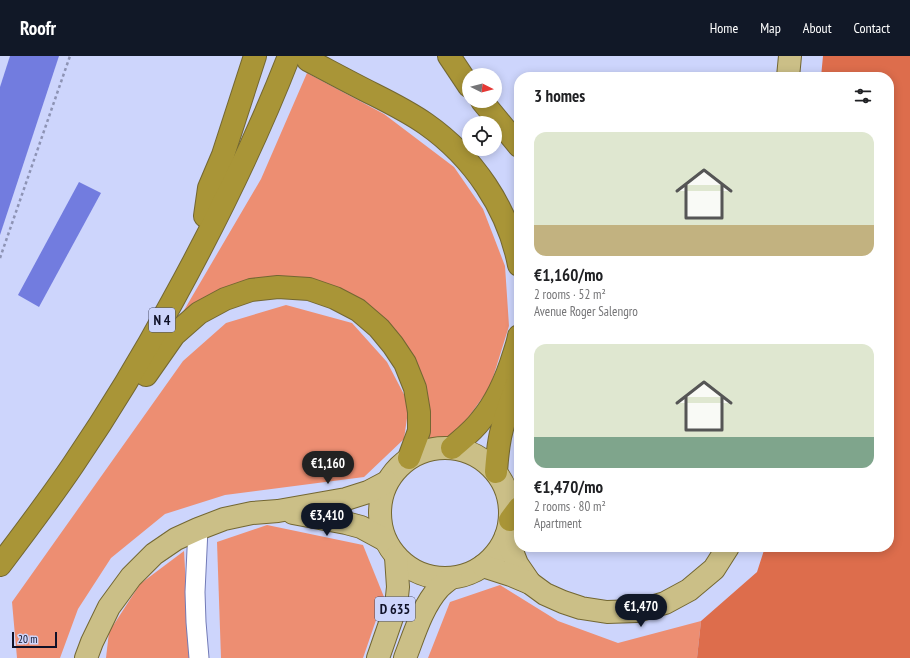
<!DOCTYPE html>
<html lang="en">
<head>
<meta charset="utf-8">
<style>
	body { margin:0; font-family:"PT Sans Narrow",sans-serif; background:#f2f2f2; color:#202124; height:100vh; display:flex; flex-direction:column; font-size:15px; white-space:nowrap }
	* { box-sizing:border-box; margin:0 }
	p { font-size:13px; color:#757577 }
	.icon { flex:none; width:22px; height:22px; fill:none; stroke:currentColor; stroke-width:2; stroke-linecap:round; stroke-linejoin:round }
	.map { position:relative; flex:1; overflow:hidden }
	.sheet { position:absolute; left:514px; top:16px; width:380px; height:480px; display:flex; flex-direction:column; background:#fff; border-radius:16px; box-shadow:0 2px 10px #0003 }
	.sheet>* { flex:none }
	.needle { width:26px; rotate:96deg }
	.buttons { position:absolute; left:462px; top:12px; display:grid; gap:8px }
	.buttons a { display:grid; place-items:center; width:40px; height:40px; border-radius:50%; background:#fff; box-shadow:0 2px 10px #0003; font-size:20px }
	.scale { position:absolute; left:12px; bottom:10px; width:45px; box-sizing:border-box; padding-left:4px; border:2px solid #0f1128; border-top:0; font-size:11px; line-height:14px; white-space:nowrap; color:#0f1128; -webkit-text-stroke:3px #cdd5fc; paint-order:stroke }
	.price { position:absolute; translate:-50% -34px; padding:0 9px; border-radius:14px; background:#111827; color:#fff; font-size:13px; line-height:26px; filter:drop-shadow(0 1px 2px #0008) }
	.price::after { content:''; position:absolute; left:50%; top:24px; width:12px; height:9px; margin-left:-6px; background:inherit; clip-path:polygon(0 0,100% 0,50% 100%) }
	.price.on { background:#222; color:#fff }
	ul { padding:0; list-style:none }
	li { display:grid; align-content:center; gap:8px; height:212px; padding:0 20px }
	li span { display:grid; place-items:center; height:124px; border-radius:12px; color:#555 }
	li>.icon { margin-inline-start:auto }
	span .icon { width:72px; height:72px; fill:#fffc; stroke-width:1 }
	li b { font-size:17px }
	h2 { display:flex; justify-content:space-between; align-items:center; height:48px; padding:0 20px; font-size:17px }
	header { display:flex; align-items:center; gap:24px; box-sizing:border-box; height:56px; padding:0 20px; background:#111827; color:#fff }
	header strong { font-size:19px }
	nav { display:flex; gap:22px; margin-inline-start:auto; font-size:14px }
	.map>svg:first-child { display:block }
	.green { fill:#ed8e72 }
	.forest { fill:#dd6d4c }
	.water { fill:#727cdf }
	.lines { fill:none; stroke-linecap:round; stroke-linejoin:round }
	.minor-casing { stroke:#727ab6; stroke-width:21 }
	.major-casing { stroke:#736732; stroke-width:24 }
	.highway-casing { stroke:#736732; stroke-width:24 }
	.path { stroke:#8d93b4; stroke-width:2.5; stroke-dasharray:3 3; stroke-linecap:butt }
	.minor { stroke:#fff; stroke-width:19 }
	.major { stroke:#cbbf87; stroke-width:22 }
	.highway { stroke:#a99537; stroke-width:22 }
	.labels { text-anchor:middle; stroke-width:3.5; stroke-linejoin:round; paint-order:stroke }
	.shield { fill:#cdd5fc; stroke:#484c68; stroke-width:1 }
	.shield-label { font-size:14px; font-weight:bold; fill:#0f1128 }
</style>
</head>
<body>
<header>
<strong>Roofr</strong>
<nav><a>Home</a><a>Map</a><a>About</a><a>Contact</a></nav>
</header>
<div class="map">
<svg width="910" height="602" viewBox="0 0 910 602">
	<rect width="100%" height="100%" fill="#cdd5fc"/>
	<g class="green">
		<path d="M307,17L384,58L454,111L483,153L505,210L509,270L490,331L455,380L420,386L424,342L356,244L245,228L183,256L261,123Z"/>
		<path d="M286,249L352,267L387,306L409,348L404,383L364,421L225,439L165,458L111,502L78,553L60,602H17L12,546L183,305L226,267Z"/>
		<path d="M267,469L363,489L384,541L363,602H221L217,486Z"/>
		<path d="M184,495L190,602H106L109,576L140,528Z"/>
		<path d="M500,529L558,565L618,587L701,565L697,602H428L450,546Z"/>
	</g>
	<path class="forest" d="M823,0H910V602H697L701,565L757,516L765,491H889V21H821Z"/>
	<g class="water">
		<path d="M10,0H59L0,179V31Z"/>
		<path d="M79,126L101,137L39,251L18,239Z"/>
	</g>
	<g class="lines">
		<g class="minor-casing">
			<path id="minor" d="M198,473L195,536L196,566L199,602"/>
		</g>
		<g class="major-casing">
			<g id="major">
				<path d="M788,21L790,0"/>
				<circle cx="445" cy="457" r="65"/>
				<path d="M293,457L346,467L361,471L385,484"/>
				<path d="M506,480L517,508L530,527"/>
				<path d="M483,510L511,519L530,527L545,538L563,546L581,552L607,556L637,555L665,547L689,534L714,513L728,491"/>
				<path d="M86,602L92,586L109,551L131,521L154,498L176,483L198,473L224,463L252,457L278,455L346,443L368,436L387,426"/>
				<path d="M378,602L396,550L398,531L396,501"/>
				<path d="M405,602C414,579 422,551 439,532C443,528 447,525 451,522"/>
			</g>
		</g>
		<g class="highway-casing">
			<g id="highway">
				<path d="M449,0L469,30"/>
				<path d="M308,4C329,15 351,27 373,38C391,47 409,56 426,68C473,101 508,152 519,209"/>
				<path d="M482,45L519,90"/>
				<path d="M205,160L209,132L223,99L255,0"/>
				<path d="M146,319L174,279L199,257L225,243L251,234L278,231L309,233L335,242L358,254L379,272L393,289L405,307L415,332L419,356V375L409,402"/>
				<path d="M452,392C462,383 473,375 481,364C497,345 507,321 514,298C516,292 518,286 519,280"/>
				<path d="M496,416C497,402 498,387 502,373C506,356 513,340 519,323"/>
				<path d="M510,464L519,452"/>
				<path d="M0,509C25,476 50,443 73,409C109,356 142,302 172,246C216,166 256,85 289,0"/>
			</g>
		</g>
		<path class="path" d="M0,202L70,0"/>
		<use href="#minor" class="minor"/>
		<use href="#major" class="major"/>
		<use href="#highway" class="highway"/>
	</g>
	<g class="labels">
		<g class="shield">
			<rect x="149" y="252" width="26" height="24" rx="3"/>
			<rect x="375" y="541" width="40" height="24" rx="3"/>
		</g>
		<g class="shield-label">
			<text x="162" y="269">N 4</text>
			<text x="395" y="558">D 635</text>
		</g>
	</g>
</svg>
<div class="buttons">
<a><svg class="needle" viewBox="-14 -14 28 28"><path d="M0-13l5 13h-10z" fill="#e53935"/><path d="M0 13l5-13h-10z" fill="#757577"/></svg></a>
<a><svg class="icon" aria-label="locate" viewBox="0 0 24 24"><circle cx="12" cy="12" r="6"/><path d="M12 2v4M12 18v4M2 12h4M18 12h4"/></svg></a>
</div>
<div class="scale">20 m</div>
<b class="price on" style="left:328px;top:429px">€1,160</b>
<b class="price" style="left:327px;top:481px">€3,410</b>
<b class="price" style="left:641px;top:572px">€1,470</b>
<section class="sheet">
<h2>3 homes<svg class="icon" aria-label="filters" viewBox="0 0 24 24"><path d="M4 7h16M4 17h16"/><circle cx="9" cy="7" r="2"/><circle cx="15" cy="17" r="2"/></svg></h2>
<ul>
<li><span style="background:linear-gradient(#dfe7d0 75%,#c2b280 0)"><svg class="icon" aria-label="home" viewBox="0 0 24 24"><path d="M3 11l9-7 9 7M6 9v11h12V9"/></svg></span><div><b>€1,160/mo</b><p>2 rooms · 52 m²</p><p>Avenue Roger Salengro</p></div></li>
<li><span style="background:linear-gradient(#dfe7d0 75%,#7fa58c 0)"><svg class="icon" aria-label="home" viewBox="0 0 24 24"><path d="M3 11l9-7 9 7M6 9v11h12V9"/></svg></span><div><b>€1,470/mo</b><p>2 rooms · 80 m²</p><p>Apartment</p></div></li>
</ul>
</section>
</div>
</body>
</html>
